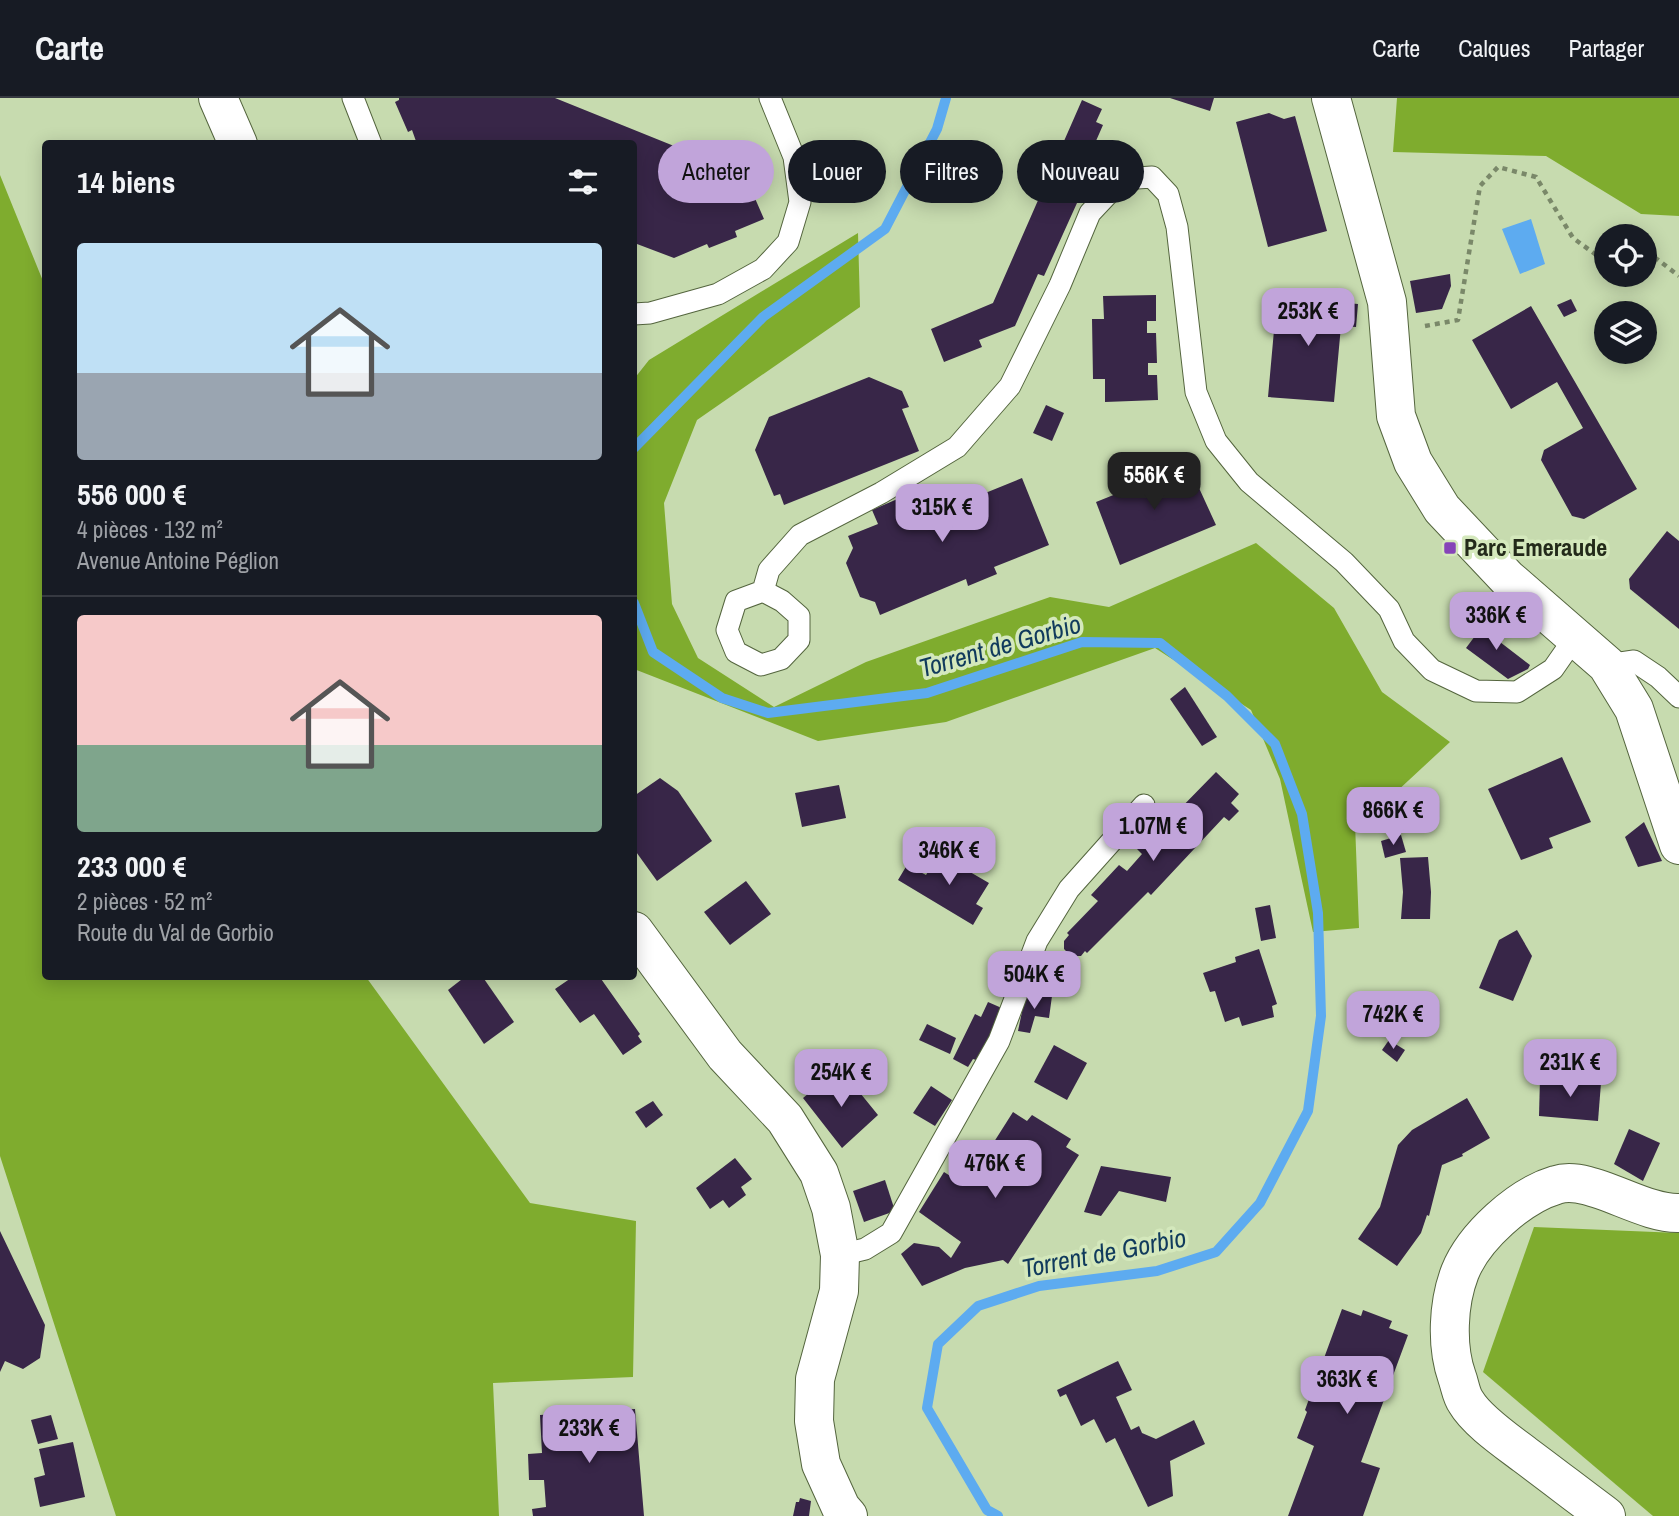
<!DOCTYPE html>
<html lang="fr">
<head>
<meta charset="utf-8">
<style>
	body { margin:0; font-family:"Archivo Narrow",sans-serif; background:#242831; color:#f1f3f6; height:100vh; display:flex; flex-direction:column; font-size:26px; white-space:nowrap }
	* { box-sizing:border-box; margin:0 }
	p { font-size:23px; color:#9ea1a6 }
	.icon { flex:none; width:38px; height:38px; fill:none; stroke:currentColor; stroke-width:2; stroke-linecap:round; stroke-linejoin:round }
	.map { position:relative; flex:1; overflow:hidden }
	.panel { position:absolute; left:42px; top:42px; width:595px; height:840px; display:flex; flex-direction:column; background:#171b24; border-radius:7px; box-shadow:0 4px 18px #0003 }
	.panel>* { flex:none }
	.top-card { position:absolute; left:658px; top:42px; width:665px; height:63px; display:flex; gap:14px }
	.controls { position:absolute; left:1594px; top:126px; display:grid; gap:14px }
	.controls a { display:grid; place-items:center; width:63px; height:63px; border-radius:50%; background:#171b24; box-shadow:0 4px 18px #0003; font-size:35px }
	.price { position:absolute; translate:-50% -60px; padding:0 16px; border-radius:14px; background:#c1a4da; color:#111; font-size:23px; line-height:46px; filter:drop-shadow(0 2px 4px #0008) }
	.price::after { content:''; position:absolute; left:50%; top:42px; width:21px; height:16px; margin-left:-10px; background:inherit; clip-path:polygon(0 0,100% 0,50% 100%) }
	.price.current { background:#222; color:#fff }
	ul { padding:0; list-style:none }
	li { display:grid; align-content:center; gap:14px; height:371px; padding:0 35px }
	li+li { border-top:2px solid #363941 }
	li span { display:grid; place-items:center; height:217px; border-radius:7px; color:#555 }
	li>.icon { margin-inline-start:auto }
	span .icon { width:126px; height:126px; fill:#fffc; stroke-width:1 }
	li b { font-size:30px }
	h2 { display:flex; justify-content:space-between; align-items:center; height:84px; padding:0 35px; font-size:30px }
	.pill { padding:0 24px; border-radius:32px; background:#171b24; box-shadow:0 4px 18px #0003; font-size:24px; line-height:63px }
	.pill.current { background:#c1a4da; color:#111 }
	header { display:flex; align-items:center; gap:42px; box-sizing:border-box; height:98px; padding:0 35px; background:#171b24; border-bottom:2px solid #363941 }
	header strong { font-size:33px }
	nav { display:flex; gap:38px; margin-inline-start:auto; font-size:24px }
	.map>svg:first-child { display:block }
	.forest { fill:#7fac2e }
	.water { fill:#5dabf0 }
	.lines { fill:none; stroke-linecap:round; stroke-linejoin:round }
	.stream { stroke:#5dabf0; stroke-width:10 }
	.building { fill:#382648 }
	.lane-casing { stroke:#54653e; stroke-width:23 }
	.secondary-casing { stroke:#54653e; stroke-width:40 }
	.path { stroke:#7a8869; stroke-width:4.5; stroke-dasharray:5 5; stroke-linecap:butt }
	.lane { stroke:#fff; stroke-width:21 }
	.secondary { stroke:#fff; stroke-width:38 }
	.poi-dot { fill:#8644b8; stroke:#d4e8bc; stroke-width:2.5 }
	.labels { text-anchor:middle; stroke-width:7; stroke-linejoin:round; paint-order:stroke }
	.poi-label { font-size:24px; font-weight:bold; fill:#232a1a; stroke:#d4e8bc; text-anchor:start }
	.water-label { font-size:26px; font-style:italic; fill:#103a5c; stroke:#d4e8bc }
</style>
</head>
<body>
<header>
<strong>Carte</strong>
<nav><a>Carte</a><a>Calques</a><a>Partager</a></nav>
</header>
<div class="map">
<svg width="1679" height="1418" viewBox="0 0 1679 1418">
	<rect width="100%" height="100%" fill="#c7dbaf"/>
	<g class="forest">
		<path d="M1397,0H1679V118L1641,116L1546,58L1393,54Z"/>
		<path d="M0,77L45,188L46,878L366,879L530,1105L636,1123L633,1279L493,1285L499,1418H116L0,1058Z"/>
		<path d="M858,135L860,209L697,322L664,405L672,506L698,560L774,609L866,564L1050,499L1109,509L1256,445L1334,510L1382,594L1450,644L1395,695L1354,699L1359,830L1313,834L1280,681L1251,612L1155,550L946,624L818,643L634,571V281L649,262Z"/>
		<path d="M1534,1129L1679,1135V1418H1653L1483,1274Z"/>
	</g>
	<path class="water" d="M1531,121L1545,166L1520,176L1502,131Z"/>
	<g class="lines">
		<g class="stream">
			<path d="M634,350L763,219L885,131L937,31L946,0"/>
			<path d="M634,505L653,554L722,600L768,615L927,595L1082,544L1160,545L1227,598L1275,646L1302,716L1318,815L1321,918L1308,1013L1260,1105L1216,1154L1157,1173L1039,1188L978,1208L938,1246L927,1310L987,1412L998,1418"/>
		</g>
	</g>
	<g class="building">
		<path d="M399,0H555L674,48L672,57L679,76L744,50L757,78L747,82L764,121L735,133L737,139L709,150L707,146L674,160L637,146L634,154V46H417L412,32L408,34L395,4L399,2Z"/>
		<path d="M1170,0H1214L1210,13Z"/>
		<path d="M1082,2L1102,11L1096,24L1103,27L1070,102L1077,105L1044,178L1038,176L1015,228L979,242L982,249L944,264L931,231L993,205Z"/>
		<path d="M1269,15L1284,21L1295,18L1327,133L1268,149L1236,24Z"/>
		<path d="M1450,176L1451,188L1442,211L1416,215L1410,183Z"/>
		<path d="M1156,197V223H1147V235H1156L1157,265H1148V277H1157L1158,302L1105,304V281H1093L1092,221H1104L1103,198Z"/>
		<path d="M1277,199L1358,206L1356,229L1341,228L1334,304L1268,299Z"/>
		<path d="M1571,201L1577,213L1564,219L1557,207Z"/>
		<path d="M1531,208L1637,391L1584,421L1572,418L1541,362L1544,352L1583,330L1557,284L1511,311L1472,242Z"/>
		<path d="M869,279L902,293L909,309L902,311L919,353L784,407L780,396L774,398L755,352L769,319Z"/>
		<path d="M1046,307L1064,315L1052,343L1033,335Z"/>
		<path d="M1188,366L1216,427L1120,467L1096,404L1126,392L1122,381L1154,367L1158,379Z"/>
		<path d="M1022,380L1049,447L994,469L997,476L968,488L966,481L880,517L875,504L860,499L846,465L853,450L848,438L878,426L872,412L902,399L908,414L968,389L973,400Z"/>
		<path d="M1667,433L1679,443V531L1630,491L1629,481Z"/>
		<path d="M1487,522L1505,537L1500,544L1530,567L1528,571L1508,581L1466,550Z"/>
		<path d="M1185,589L1217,639L1202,648L1170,601Z"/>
		<path d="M1562,659L1591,724L1549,740L1553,750L1521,762L1488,691Z"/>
		<path d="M1216,674L1239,696L1231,705L1239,713L1229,723L1224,719L1151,797L1148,794L1087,855L1085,853L1081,858H1071L1064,851V843L1069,837L1067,835L1098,803L1091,797L1119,767L1127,773L1142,756L1137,751L1170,716L1173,718Z"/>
		<path d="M660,680L678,693L712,743L657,783L634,751V698Z"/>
		<path d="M839,687L846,720L802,729L795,695Z"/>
		<path d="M1644,724L1662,763L1638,769L1625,739Z"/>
		<path d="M1401,737L1406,754L1385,760L1381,743Z"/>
		<path d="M939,756L989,785L976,806L983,810L973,827L898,782L907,767L926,777Z"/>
		<path d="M1428,759L1431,794L1430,821H1401L1403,794L1400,760Z"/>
		<path d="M746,783L771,816L730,847L704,814Z"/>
		<path d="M1270,807L1276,840L1261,843L1255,810Z"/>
		<path d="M1517,832L1532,858L1513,903L1479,890L1499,842Z"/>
		<path d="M1259,851L1277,906L1272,908L1274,919L1242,928L1239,919L1225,924L1215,893L1210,894L1203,875L1236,864L1235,859Z"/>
		<path d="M466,878H482L514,924L484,946L448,892Z"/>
		<path d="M574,878H599L640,936L638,938L642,944L623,957L594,916L580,925L555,891Z"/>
		<path d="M1052,898L1049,920L1035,918L1030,935L1018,933L1025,899Z"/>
		<path d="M988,904L1004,911L979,963L973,961L968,969L953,961L975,916L981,919Z"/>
		<path d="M927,926L956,940L950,956L919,942Z"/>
		<path d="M1389,942L1405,952L1397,964L1382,952Z"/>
		<path d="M1054,947L1087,965L1067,1002L1034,984Z"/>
		<path d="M843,974L878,1017L842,1050L803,1000L821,985L824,988Z"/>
		<path d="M1540,980L1601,985L1598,1023L1539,1018Z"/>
		<path d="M931,988L952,1002L935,1028L913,1015Z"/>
		<path d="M1467,1000L1490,1040L1462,1056L1463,1058L1442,1067L1429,1118L1427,1117L1421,1135L1397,1168L1358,1141L1380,1109L1398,1047L1412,1032Z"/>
		<path d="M653,1003L663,1017L646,1030L635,1014Z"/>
		<path d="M1013,1014L1027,1023L1032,1017L1071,1041L1066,1049L1079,1057L1008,1166L1003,1162L965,1170L922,1188L901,1156L914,1145L939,1149L951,1160L961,1144L919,1114L944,1074L966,1088Z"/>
		<path d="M1629,1031L1660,1045L1643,1083L1614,1066Z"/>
		<path d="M735,1060L752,1081L741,1089L746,1097L729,1110L723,1102L710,1111L696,1090Z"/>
		<path d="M1101,1068L1171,1079L1166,1104L1119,1093L1101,1118L1084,1114Z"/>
		<path d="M885,1082L895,1113L864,1124L853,1093Z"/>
		<path d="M0,1133L45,1227L40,1260L23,1271L5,1263L0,1274Z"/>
		<path d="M1342,1211L1361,1218L1363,1212L1392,1223L1389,1230L1408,1237L1361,1364L1380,1370L1363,1418H1288L1314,1348L1297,1340L1307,1314L1305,1312Z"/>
		<path d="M1118,1263L1132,1292L1116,1299L1131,1332L1139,1328L1142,1335L1156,1341L1194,1322L1205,1346L1170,1363L1173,1398L1148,1409L1115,1340L1106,1345L1094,1321L1081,1328L1066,1296L1060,1299L1057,1292Z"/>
		<path d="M635,1311L644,1418H533L532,1411L546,1409L544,1382H529L528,1356L542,1355L540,1317Z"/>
		<path d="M51,1317L58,1341L38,1346L31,1322Z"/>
		<path d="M73,1344L85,1399L40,1409L34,1380L45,1377L39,1351Z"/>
		<path d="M800,1400L811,1403L809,1418H793L796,1404H799Z"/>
	</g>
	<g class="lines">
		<g class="lane-casing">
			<g id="lane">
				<path d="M353,0L371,46"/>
				<path d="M634,216L650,215L718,196L763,171L788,144L800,104L794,59L770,0"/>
				<path d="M763,493L782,503L799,518V542L781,561L761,567L736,554L727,532L736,503L763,493L769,472L800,437L881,395L957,349L1010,288L1060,187L1090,115L1122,81L1152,79L1168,96L1177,129L1196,294L1216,343L1249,384L1344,464L1389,511L1404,543L1432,572L1476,593L1517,594L1553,571L1576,538"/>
				<path d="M1607,567L1634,563L1658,579L1679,599"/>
				<path d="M840,1157L865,1151L891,1135L999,943L1037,843L1069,791L1144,707"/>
			</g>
		</g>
		<g class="secondary-casing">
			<g id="secondary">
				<path d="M218,0L238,46"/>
				<path d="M1331,0L1387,204L1396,318L1413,364L1442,411L1507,480L1607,567L1634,611L1679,747"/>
				<path d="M634,833L725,957L785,1021L819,1075L831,1110L840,1157L839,1193L815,1281L814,1323L821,1366L841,1410L848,1418"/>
				<path d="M1606,1418C1579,1398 1552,1377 1525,1357C1508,1344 1477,1323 1466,1304C1461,1297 1460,1287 1457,1279C1446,1248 1448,1205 1460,1174C1474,1139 1519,1098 1556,1087C1590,1076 1640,1116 1679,1115"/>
			</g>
		</g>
		<g class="path">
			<path d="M1645,159L1653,158L1679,178"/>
			<path d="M1425,228L1458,222L1480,88L1498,69L1536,79L1573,140L1606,164"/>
		</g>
		<use href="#lane" class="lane"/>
		<use href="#secondary" class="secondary"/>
	</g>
	<rect class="poi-dot" x="1443" y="443" width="14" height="14" rx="3.5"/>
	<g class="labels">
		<g class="poi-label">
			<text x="1464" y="458">Parc Emeraude</text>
		</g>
		<g class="water-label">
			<text transform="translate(1000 548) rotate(-16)" y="9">Torrent de Gorbio</text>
			<text transform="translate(1104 1155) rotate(-11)" y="9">Torrent de Gorbio</text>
		</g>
	</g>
</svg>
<div class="controls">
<a><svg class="icon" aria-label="locate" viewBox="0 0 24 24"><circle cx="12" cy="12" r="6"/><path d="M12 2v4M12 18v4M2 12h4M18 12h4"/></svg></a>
<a><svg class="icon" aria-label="layers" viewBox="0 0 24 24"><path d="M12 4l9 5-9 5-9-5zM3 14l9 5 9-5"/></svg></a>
</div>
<b class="price" style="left:1308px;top:250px">253K €</b>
<b class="price current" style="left:1154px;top:414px">556K €</b>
<b class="price" style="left:942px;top:446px">315K €</b>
<b class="price" style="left:1496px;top:554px">336K €</b>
<b class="price" style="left:1393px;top:749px">866K €</b>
<b class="price" style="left:1153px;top:765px">1.07M €</b>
<b class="price" style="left:949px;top:789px">346K €</b>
<b class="price" style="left:1034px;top:913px">504K €</b>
<b class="price" style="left:1393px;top:953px">742K €</b>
<b class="price" style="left:1570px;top:1001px">231K €</b>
<b class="price" style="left:841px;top:1011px">254K €</b>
<b class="price" style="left:995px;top:1102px">476K €</b>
<b class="price" style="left:1347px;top:1318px">363K €</b>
<b class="price" style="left:589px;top:1367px">233K €</b>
<div class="top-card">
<a class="pill current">Acheter</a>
<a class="pill">Louer</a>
<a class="pill">Filtres</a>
<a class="pill">Nouveau</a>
</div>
<section class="panel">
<h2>14 biens<svg class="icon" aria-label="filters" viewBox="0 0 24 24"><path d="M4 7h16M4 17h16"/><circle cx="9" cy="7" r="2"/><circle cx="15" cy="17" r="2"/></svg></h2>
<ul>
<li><span style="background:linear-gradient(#bfe0f5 60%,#9aa5b1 0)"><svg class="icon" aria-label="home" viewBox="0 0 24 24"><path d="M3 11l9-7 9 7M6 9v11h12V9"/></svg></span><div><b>556 000 €</b><p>4 pièces · 132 m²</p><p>Avenue Antoine Péglion</p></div></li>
<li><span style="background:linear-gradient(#f6c9c9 60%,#7fa58c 0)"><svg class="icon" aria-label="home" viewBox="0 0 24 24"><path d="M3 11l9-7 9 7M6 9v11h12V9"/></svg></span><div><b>233 000 €</b><p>2 pièces · 52 m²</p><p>Route du Val de Gorbio</p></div></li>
</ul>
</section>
</div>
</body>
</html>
